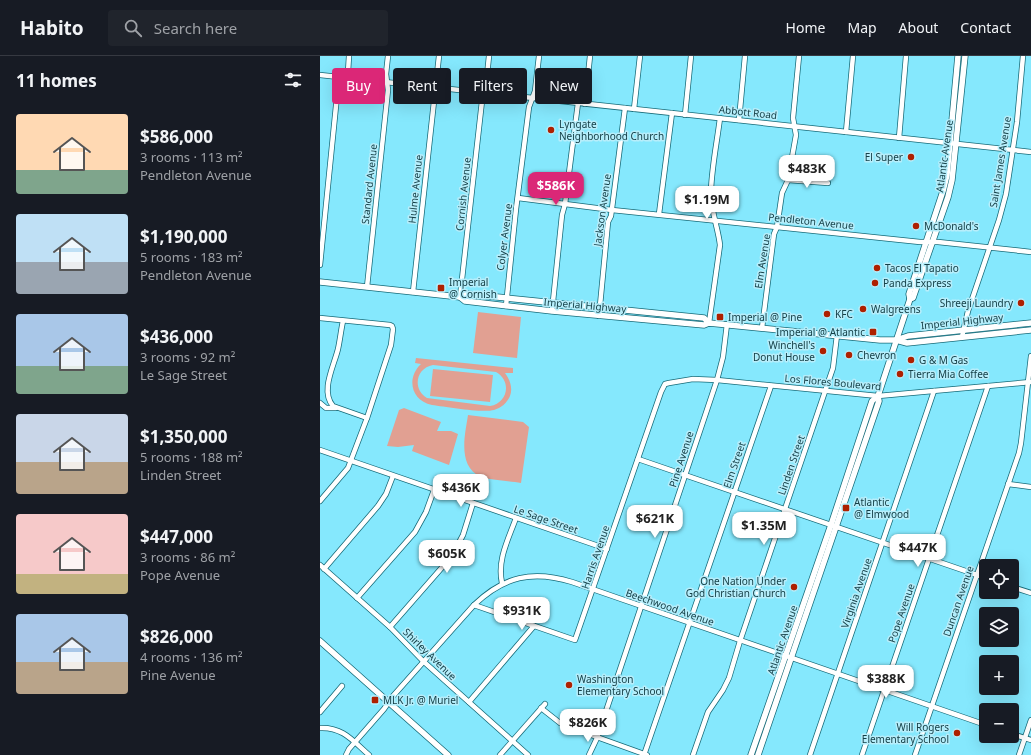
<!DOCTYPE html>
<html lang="en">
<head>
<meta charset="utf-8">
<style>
	body { margin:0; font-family:"Noto Sans",sans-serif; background:#20242c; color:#f1f3f6; height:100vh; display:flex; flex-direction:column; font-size:15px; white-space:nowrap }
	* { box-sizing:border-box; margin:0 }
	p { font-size:13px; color:#9ea1a6 }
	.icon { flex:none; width:22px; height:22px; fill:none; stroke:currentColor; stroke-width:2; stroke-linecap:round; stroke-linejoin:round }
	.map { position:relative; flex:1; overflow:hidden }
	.details { display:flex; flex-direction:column; background:#171b24; width:320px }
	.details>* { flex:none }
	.guide { position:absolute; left:12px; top:12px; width:380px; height:36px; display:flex; gap:8px }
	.tools { position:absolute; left:659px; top:503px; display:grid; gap:8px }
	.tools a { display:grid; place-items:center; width:40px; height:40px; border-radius:4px; background:#171b24; box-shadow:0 4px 16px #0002; font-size:20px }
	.price { position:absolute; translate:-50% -34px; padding:0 9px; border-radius:8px; background:#fff; color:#222; font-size:13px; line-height:26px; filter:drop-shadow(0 1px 2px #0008) }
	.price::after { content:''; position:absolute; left:50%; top:24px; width:12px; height:9px; margin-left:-6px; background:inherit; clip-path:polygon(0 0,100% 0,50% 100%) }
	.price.active { background:#db2777; color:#fff }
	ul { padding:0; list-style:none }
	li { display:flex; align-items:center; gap:12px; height:100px; padding:0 16px }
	li span { display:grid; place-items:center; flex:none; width:112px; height:80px; border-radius:4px; color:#555 }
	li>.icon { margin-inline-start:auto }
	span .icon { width:48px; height:48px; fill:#fffc; stroke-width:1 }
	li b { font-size:17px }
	h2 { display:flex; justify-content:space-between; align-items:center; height:48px; padding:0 16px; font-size:17px }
	.chip { padding:0 14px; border-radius:4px; background:#171b24; box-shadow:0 4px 16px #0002; font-size:14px; line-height:36px }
	.chip.active { background:#db2777; color:#fff }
	header { display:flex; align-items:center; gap:24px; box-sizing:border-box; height:56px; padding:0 20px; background:#171b24; border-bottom:1px solid #363941 }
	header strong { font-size:19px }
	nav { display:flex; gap:22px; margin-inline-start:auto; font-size:14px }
	.search { width:280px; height:36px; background:#20242c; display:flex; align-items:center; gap:10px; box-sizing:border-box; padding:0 14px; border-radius:4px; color:#9ea1a6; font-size:15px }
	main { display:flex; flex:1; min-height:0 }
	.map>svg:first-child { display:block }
	.green { fill:#e1a092; fill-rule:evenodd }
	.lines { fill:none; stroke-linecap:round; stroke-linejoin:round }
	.minor-casing { stroke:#166a78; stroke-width:6 }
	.major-casing { stroke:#166a78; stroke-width:7 }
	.minor { stroke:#fff; stroke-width:4.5 }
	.major { stroke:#fff; stroke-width:5.5 }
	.poi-dot { fill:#ae2000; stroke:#b7eefb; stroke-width:1.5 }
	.labels { text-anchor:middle; stroke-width:3; stroke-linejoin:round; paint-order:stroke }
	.street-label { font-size:10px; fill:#154048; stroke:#b7eefb }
	.poi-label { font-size:10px; fill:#154048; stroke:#b7eefb; text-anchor:start }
</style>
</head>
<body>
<header>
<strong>Habito</strong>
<div class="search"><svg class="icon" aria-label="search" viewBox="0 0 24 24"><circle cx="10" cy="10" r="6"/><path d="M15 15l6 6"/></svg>Search here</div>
<nav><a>Home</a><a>Map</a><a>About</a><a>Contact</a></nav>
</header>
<main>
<section class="details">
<h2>11 homes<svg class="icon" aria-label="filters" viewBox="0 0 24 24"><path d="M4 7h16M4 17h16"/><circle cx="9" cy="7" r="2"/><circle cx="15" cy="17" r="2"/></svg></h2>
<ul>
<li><span style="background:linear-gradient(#ffd9b3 70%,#7fa58c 0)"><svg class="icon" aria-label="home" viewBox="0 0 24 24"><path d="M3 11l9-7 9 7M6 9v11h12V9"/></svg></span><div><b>$586,000</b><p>3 rooms · 113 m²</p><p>Pendleton Avenue</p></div></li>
<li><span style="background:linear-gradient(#bfe0f5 60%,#9aa5b1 0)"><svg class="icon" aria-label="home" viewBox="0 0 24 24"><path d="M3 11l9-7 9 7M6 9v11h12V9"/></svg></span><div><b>$1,190,000</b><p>5 rooms · 183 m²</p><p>Pendleton Avenue</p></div></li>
<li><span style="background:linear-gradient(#a9c7e8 65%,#7fa58c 0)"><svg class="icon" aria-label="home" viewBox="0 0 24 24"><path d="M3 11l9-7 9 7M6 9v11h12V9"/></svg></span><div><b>$436,000</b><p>3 rooms · 92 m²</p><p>Le Sage Street</p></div></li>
<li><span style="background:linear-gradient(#c9d6e8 60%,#b9a48a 0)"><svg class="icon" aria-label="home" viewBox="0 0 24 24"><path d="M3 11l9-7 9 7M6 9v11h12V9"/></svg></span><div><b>$1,350,000</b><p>5 rooms · 188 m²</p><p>Linden Street</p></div></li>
<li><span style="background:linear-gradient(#f6c9c9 75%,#c2b280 0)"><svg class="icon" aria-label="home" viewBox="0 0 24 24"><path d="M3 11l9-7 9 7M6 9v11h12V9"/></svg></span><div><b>$447,000</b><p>3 rooms · 86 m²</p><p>Pope Avenue</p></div></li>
<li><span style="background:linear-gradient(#a9c7e8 60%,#b9a48a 0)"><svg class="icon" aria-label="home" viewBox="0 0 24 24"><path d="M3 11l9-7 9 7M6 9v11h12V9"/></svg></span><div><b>$826,000</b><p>4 rooms · 136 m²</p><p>Pine Avenue</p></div></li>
</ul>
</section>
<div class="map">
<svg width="711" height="699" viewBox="0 0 711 699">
	<rect width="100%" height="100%" fill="#85e8fd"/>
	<g class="green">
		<path d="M158,256L201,261L197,302L153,297Z"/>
		<path d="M96,302L193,312V317H185C190,324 193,332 190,340C187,347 181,352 174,354C162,357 127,351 112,349C91,345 86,322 101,308L95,307ZM113,309L176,316C192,325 188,347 170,350L107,342C92,333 96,312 113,309Z"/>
		<path d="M113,313L173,319L170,346L110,340Z"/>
		<path d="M84,352L121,366L117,375H131L138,378L129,409L92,395L94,389L78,391L67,390L79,354Z"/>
		<path d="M148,359L203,366L209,371L201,427C190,425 169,424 161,421C137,410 145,379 148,359Z"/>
	</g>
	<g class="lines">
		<g class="minor-casing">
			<g id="minor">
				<path d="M0,19L711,96"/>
				<path d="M265,48L270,0"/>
				<path d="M314,53L320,0"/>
				<path d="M365,59L371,0"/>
				<path d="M419,64L425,0"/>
				<path d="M526,76L533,0"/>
				<path d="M579,82L586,0"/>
				<path d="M468,124L508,127"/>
				<path d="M198,142L292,154L600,186H618L711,196"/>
				<path d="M339,158L352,57"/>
				<path d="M0,209L18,30L28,16L29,0"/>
				<path d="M47,231L68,34L66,18L68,0"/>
				<path d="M93,236L119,0"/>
				<path d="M140,241L162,45L166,29L169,0"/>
				<path d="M186,250L196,153L209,51L215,35L219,0"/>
				<path d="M232,255L242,159L245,148L258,47"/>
				<path d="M279,260L288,166L291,160L305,52"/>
				<path d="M0,262L70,269L72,270L73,273L71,289L47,362L28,412L0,445"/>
				<path d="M23,265C21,274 20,284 18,293C14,310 0,335 13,350L47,362"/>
				<path d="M389,267L400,189C398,171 390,153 391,134C392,110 397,86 400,62"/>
				<path d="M442,272L454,178L457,171L462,137L468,124L476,79L473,62L479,0"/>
				<path d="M642,281L648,255L679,164L686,138L697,66L703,0"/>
				<path d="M0,347L6,352H16"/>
				<path d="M0,394L287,493"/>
				<path d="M318,403L666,522"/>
				<path d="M688,428L711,431"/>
				<path d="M0,509L70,571L103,605L208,699"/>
				<path d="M4,513L58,450L66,438L73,420"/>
				<path d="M182,527C177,504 188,484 196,462"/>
				<path d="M692,531L711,537"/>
				<path d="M37,542L95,476L106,456L114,434"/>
				<path d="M154,549L255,584L341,336L345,328L349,327L373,323L397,324L558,340L711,326"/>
				<path d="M70,571L132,500L143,479L153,447"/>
				<path d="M149,646L214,570"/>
				<path d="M221,652L240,667L249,671L327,699"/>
				<path d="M0,656L22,630"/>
				<path d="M0,672C23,671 33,685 49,699"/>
				<path d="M692,678L711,684"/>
				<path d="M26,699L29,693L64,653L73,640L154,549C184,520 213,514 252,526L666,669"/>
				<path d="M180,699L225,648"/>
				<path d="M269,699L277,682L397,324L403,301L407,268"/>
				<path d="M324,699L451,330"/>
				<path d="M373,699L388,656L403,634L409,622L420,585L513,312L517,279"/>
				<path d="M490,699L614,335"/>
				<path d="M542,699L668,330"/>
				<path d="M595,699L699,397L701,387L711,300"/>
				<path d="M699,699L711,664"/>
			</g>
		</g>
		<g class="major-casing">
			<g id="major">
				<path d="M0,226L140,241L147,238L384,262L389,267"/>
				<path d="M140,241L145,245L232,255L384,269L389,267L560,284H576L587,287L711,274"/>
				<path d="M590,243L593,242L594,239L628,141L632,124L645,0"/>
				<path d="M576,284L588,280L711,267"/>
				<path d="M0,585L128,699"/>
				<path d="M431,699L511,469L552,345L558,340"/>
				<path d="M438,699L559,345L558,340L590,243L589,238L623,135L627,119L638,0"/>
			</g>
		</g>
		<use href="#minor" class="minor"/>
		<use href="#major" class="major"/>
	</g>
	<g class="poi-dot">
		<circle cx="231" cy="74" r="4"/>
		<circle cx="591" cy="101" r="4"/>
		<circle cx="596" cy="170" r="4"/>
		<circle cx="557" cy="212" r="4"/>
		<circle cx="555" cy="227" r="4"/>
		<rect x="117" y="228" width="8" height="8" rx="2"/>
		<circle cx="701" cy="247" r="4"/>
		<circle cx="543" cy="253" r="4"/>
		<circle cx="507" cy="258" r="4"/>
		<rect x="396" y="257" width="8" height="8" rx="2"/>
		<rect x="549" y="272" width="8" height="8" rx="2"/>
		<circle cx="503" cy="295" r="4"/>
		<circle cx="529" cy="299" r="4"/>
		<circle cx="591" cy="304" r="4"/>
		<circle cx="580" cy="318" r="4"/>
		<rect x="522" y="448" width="8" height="8" rx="2"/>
		<circle cx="474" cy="531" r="4"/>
		<circle cx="249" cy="629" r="4"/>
		<rect x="51" y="640" width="8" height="8" rx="2"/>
		<circle cx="637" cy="677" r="4"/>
	</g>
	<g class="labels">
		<g class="street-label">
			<text transform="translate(428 56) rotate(6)" y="4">Abbott Road</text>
			<text transform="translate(624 100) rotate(-82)" y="4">Atlantic Avenue</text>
			<text transform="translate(680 106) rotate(-81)" y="4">Saint James Avenue</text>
			<text transform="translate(49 128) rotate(-84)" y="4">Standard Avenue</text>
			<text transform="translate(95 133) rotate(-84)" y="4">Hulme Avenue</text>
			<text transform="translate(143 138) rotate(-84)" y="4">Cornish Avenue</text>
			<text transform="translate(282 154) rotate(-82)" y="4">Jackson Avenue</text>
			<text transform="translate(491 165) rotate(6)" y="4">Pendleton Avenue</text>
			<text transform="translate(184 181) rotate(-83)" y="4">Colyer Avenue</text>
			<text transform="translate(442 205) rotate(-81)" y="4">Elm Avenue</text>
			<text transform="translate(265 249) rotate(5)" y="4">Imperial Highway</text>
			<text transform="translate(642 265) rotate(-6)" y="4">Imperial Highway</text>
			<text transform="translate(513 326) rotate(5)" y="4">Los Flores Boulevard</text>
			<text transform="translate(361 403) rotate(-72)" y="4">Pine Avenue</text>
			<text transform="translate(414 409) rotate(-71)" y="4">Elm Street</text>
			<text transform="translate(471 409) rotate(-71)" y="4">Linden Street</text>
			<text transform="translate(226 463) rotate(19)" y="4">Le Sage Street</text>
			<text transform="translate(275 501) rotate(-71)" y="4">Harris Avenue</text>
			<text transform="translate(536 537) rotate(-71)" y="4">Virginia Avenue</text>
			<text transform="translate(638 545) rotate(-71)" y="4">Duncan Avenue</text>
			<text transform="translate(350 551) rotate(19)" y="4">Beechwood Avenue</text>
			<text transform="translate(581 557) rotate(-71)" y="4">Pope Avenue</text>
			<text transform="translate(462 584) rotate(-71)" y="4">Atlantic Avenue</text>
			<text transform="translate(110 598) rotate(44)" y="4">Shirley Avenue</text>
		</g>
		<g class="poi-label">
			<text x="239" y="72">Lyngate<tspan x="239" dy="12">Neighborhood Church</tspan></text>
			<text x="583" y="105" text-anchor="end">El Super</text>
			<text x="604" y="174">McDonald's</text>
			<text x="565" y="216">Tacos El Tapatio</text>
			<text x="129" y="230">Imperial<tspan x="129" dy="12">@ Cornish</tspan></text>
			<text x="563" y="231">Panda Express</text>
			<text x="693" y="251" text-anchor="end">Shreeji Laundry</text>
			<text x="551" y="257">Walgreens</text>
			<text x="515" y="262">KFC</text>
			<text x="408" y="265">Imperial @ Pine</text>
			<text x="545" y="280" text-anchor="end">Imperial @ Atlantic</text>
			<text x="495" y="293" text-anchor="end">Winchell's<tspan x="495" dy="12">Donut House</tspan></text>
			<text x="537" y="303">Chevron</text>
			<text x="599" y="308">G &amp; M Gas</text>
			<text x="588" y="322">Tierra Mia Coffee</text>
			<text x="534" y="450">Atlantic<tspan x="534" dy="12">@ Elmwood</tspan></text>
			<text x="466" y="529" text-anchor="end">One Nation Under<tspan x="466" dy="12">God Christian Church</tspan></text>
			<text x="257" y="627">Washington<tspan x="257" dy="12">Elementary School</tspan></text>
			<text x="63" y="648">MLK Jr. @ Muriel</text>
			<text x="629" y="675" text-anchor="end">Will Rogers<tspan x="629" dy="12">Elementary School</tspan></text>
		</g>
	</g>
</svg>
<div class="tools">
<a><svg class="icon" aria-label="locate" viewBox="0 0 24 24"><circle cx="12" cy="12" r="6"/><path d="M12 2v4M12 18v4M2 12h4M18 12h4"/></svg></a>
<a><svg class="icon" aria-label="layers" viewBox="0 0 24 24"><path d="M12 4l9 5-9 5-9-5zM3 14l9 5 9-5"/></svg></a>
<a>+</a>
<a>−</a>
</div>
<b class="price" style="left:487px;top:133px">$483K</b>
<b class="price active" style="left:236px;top:150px">$586K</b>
<b class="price" style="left:387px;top:164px">$1.19M</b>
<b class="price" style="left:141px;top:452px">$436K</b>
<b class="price" style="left:335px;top:483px">$621K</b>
<b class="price" style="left:444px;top:490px">$1.35M</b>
<b class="price" style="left:598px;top:512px">$447K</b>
<b class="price" style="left:127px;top:518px">$605K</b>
<b class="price" style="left:202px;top:575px">$931K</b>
<b class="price" style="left:566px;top:643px">$388K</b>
<b class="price" style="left:268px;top:687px">$826K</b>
<div class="guide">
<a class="chip active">Buy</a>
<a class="chip">Rent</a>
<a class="chip">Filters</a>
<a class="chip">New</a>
</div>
</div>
</main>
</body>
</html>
